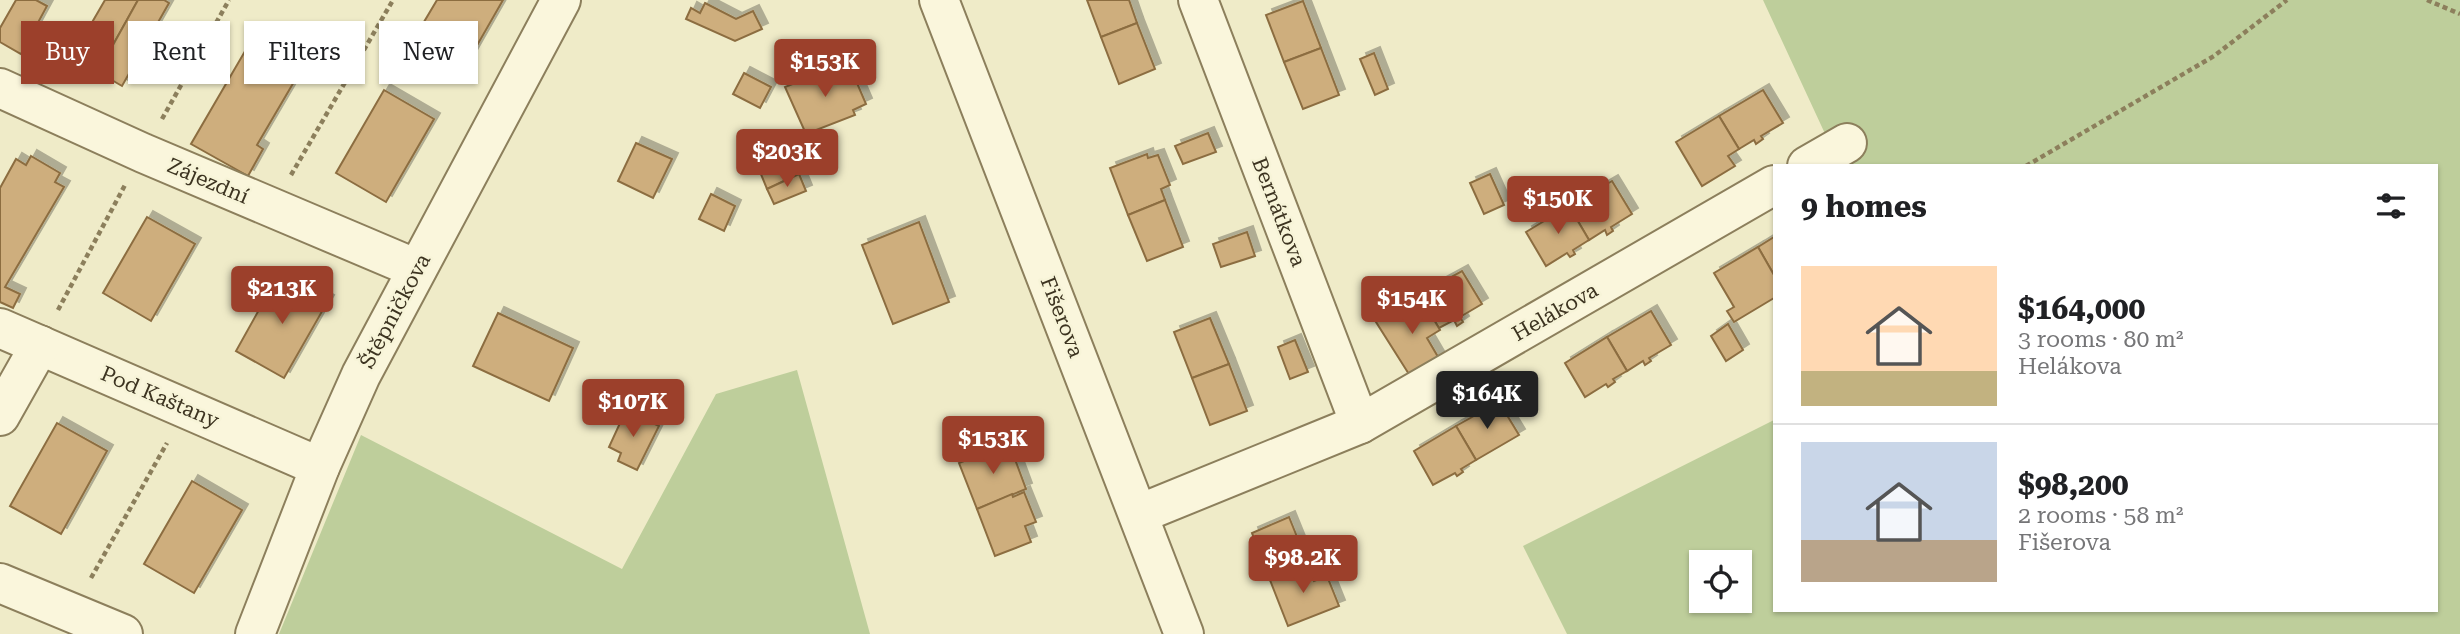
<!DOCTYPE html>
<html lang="en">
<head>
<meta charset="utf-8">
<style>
	body { margin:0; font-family:"Roboto Serif",serif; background:#f2f2f2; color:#202124; height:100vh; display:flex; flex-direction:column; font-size:26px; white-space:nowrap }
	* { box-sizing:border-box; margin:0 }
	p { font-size:23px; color:#757577 }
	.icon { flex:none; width:38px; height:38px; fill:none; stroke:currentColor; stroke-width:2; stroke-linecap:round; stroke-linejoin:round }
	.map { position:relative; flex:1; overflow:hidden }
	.side { position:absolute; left:1773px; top:164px; width:665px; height:448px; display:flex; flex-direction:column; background:#fff; border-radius:0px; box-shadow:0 2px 5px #0004 }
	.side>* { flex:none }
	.top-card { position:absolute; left:21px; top:21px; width:665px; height:63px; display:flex; gap:14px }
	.buttons { position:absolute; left:1689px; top:550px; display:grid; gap:14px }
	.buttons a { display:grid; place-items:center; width:63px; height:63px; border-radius:0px; background:#fff; box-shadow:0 2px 5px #0004; font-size:35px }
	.price { position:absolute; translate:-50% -60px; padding:0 16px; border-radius:7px; background:#9c402b; color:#fff; font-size:23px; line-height:46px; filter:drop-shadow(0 2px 4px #0008) }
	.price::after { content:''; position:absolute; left:50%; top:42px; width:21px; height:16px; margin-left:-10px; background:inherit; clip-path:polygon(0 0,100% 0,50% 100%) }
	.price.active { background:#222; color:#fff }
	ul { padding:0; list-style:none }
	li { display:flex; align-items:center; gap:21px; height:175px; padding:0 28px }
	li+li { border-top:2px solid #e0e0e0 }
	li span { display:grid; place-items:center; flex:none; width:196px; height:140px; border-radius:0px; color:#555 }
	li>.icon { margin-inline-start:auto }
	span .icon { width:84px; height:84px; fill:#fffc; stroke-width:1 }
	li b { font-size:30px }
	h2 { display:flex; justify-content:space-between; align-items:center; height:84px; padding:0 28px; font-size:30px }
	.tag { padding:0 24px; border-radius:0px; background:#fff; box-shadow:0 2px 5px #0004; font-size:24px; line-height:63px }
	.tag.active { background:#9c402b; color:#fff }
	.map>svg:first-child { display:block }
	.green { fill:#bece9b; fill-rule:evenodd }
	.building { fill:#ceae7d; stroke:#8c6d41; stroke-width:2; filter:url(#shadow) }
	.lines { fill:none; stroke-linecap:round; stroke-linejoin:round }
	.minor-casing { stroke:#8c7f5c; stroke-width:42 }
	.path { stroke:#8c7f5c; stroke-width:4.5; stroke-dasharray:5 3.5; stroke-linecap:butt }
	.minor { stroke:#faf6dc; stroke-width:38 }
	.labels { text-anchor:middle; stroke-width:5; stroke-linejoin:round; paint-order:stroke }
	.street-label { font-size:21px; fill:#3c3320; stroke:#f7f4d8 }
</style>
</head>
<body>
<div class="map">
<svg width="2460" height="634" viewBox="0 0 2460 634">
	<defs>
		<filter id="shadow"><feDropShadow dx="6" dy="-6" stdDeviation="0" flood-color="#0004"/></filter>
	</defs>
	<rect width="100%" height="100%" fill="#efebc8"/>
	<g class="green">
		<path d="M1763,0H2460V634H1567L1523,546L1774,420V611H2436V166H1840ZM1701,562H1740V600H1701Z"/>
		<path d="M797,370L870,634H279L361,435L622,569L716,394Z"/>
	</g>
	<g class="building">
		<path d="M16,0H36L47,6L21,54L0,42V28Z"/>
		<path d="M105,0H138L98,72L72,57Z"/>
		<path d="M138,0H164L169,3L122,86L98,72Z"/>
		<path d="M437,0H503L471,56L421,27Z"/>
		<path d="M1087,0H1129L1137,23L1101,37Z"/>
		<path d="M1303,1L1321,48L1284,62L1266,15Z"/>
		<path d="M705,3L736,19L753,11L762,29L735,41L686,19L691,8L700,13Z"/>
		<path d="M1137,23L1155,69L1119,84L1101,37Z"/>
		<path d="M255,34L305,63L257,145L263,149L248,176L191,144Z"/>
		<path d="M1321,48L1339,95L1303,109L1284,62Z"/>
		<path d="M1374,53L1388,89L1375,95L1360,59Z"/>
		<path d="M835,67L839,75L851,69L866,104L853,110L855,115L806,134L785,87Z"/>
		<path d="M744,73L771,87L760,108L733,94Z"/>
		<path d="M384,90L434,119L386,202L336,173Z"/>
		<path d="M1763,90L1783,123L1761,136L1763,139L1756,144L1754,140L1739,149L1719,116Z"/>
		<path d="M1719,116L1739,149L1728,156L1735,166L1702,186L1676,142Z"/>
		<path d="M1208,133L1216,152L1183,164L1175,146Z"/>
		<path d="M636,143L672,159L653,198L618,181Z"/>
		<path d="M790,153L799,174L767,189L758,167Z"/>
		<path d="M1147,154L1148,158L1158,155L1170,185L1161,189L1165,200L1128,215L1110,168Z"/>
		<path d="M31,156L60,173L55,182L64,187L5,287L20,294L13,308L0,302V188L16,159L26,165Z"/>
		<path d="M799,174L806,191L774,204L767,189Z"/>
		<path d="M1490,174L1504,205L1484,214L1470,183Z"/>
		<path d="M1612,181L1632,214L1611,227L1613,231L1607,235L1605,230L1589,240L1569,206Z"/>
		<path d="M711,194L735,206L724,231L699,219Z"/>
		<path d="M1165,200L1183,247L1147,261L1128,215Z"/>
		<path d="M1569,206L1589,240L1573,250L1575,254L1570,257L1567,253L1546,266L1526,232Z"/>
		<path d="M147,217L195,244L151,321L103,293Z"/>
		<path d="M919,222L949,302L893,324L862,245Z"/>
		<path d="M1247,232L1255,256L1221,267L1213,244Z"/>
		<path d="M1774,237V275L1758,247Z"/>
		<path d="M1758,247L1774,275V298L1734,322L1727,311L1734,307L1714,273Z"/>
		<path d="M1462,271L1482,304L1460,317L1463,322L1457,326L1454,320L1439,328L1418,295Z"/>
		<path d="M279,274L328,301L284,378L236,351Z"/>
		<path d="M1420,296L1440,330L1427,338L1441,362L1412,379L1376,322Z"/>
		<path d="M1651,311L1671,345L1649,358L1651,361L1645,365L1643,361L1627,371L1607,337Z"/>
		<path d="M498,313L573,348L549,401L473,366Z"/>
		<path d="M1210,318L1229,364L1192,378L1174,332Z"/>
		<path d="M1728,324L1743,350L1726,361L1711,336Z"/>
		<path d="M1607,337L1627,371L1613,379L1615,382L1608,387L1606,384L1585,397L1565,363Z"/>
		<path d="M1295,340L1308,372L1290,379L1278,347Z"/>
		<path d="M1229,364L1247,411L1210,425L1192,378Z"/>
		<path d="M1499,402L1519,435L1476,460L1456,426Z"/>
		<path d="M626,410L659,426L637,470L618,461L621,453L609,447Z"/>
		<path d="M57,423L107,451L61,534L10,506Z"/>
		<path d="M1456,426L1476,460L1461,469L1463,472L1457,476L1455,473L1433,485L1414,451Z"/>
		<path d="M1009,443L1026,489L977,509L959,463Z"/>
		<path d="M192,481L242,510L194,593L144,564Z"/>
		<path d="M1024,492L1036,522L1025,526L1031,542L995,556L977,509L1012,494L1013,497Z"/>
		<path d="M1289,517L1308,564L1270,580L1252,533Z"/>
		<path d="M1308,564L1314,581L1327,576L1339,606L1288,626L1270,580Z"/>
	</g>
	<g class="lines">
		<g class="minor-casing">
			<g id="minor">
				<path d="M939,0L1184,634"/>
				<path d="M1198,0L1360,424"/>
				<path d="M0,88L143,153L417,269"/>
				<path d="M1807,166L1847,143"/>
				<path d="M0,328L320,467"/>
				<path d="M0,416L40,345"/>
				<path d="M1139,514L1360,424L1774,185"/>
				<path d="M0,583L123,634"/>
				<path d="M255,634L320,467L361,375L561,0"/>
			</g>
		</g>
		<g class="path">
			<path d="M2427,0L2460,14"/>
			<path d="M162,119L229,0"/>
			<path d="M2026,166L2214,56L2287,0"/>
			<path d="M291,175L393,0"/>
			<path d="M58,310L125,185"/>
			<path d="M91,578L167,443"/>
		</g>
		<use href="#minor" class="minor"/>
	</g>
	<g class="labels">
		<g class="street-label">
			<text transform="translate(208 181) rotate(23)" y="7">Zájezdní</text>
			<text transform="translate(1279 212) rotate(69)" y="7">Bernátkova</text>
			<text transform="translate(395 311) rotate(-62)" y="7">Štěpničkova</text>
			<text transform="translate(1555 312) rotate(-30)" y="7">Helákova</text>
			<text transform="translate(1062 317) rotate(69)" y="7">Fišerova</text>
			<text transform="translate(160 397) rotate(23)" y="7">Pod Kaštany</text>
		</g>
	</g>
</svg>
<div class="buttons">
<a><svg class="icon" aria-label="locate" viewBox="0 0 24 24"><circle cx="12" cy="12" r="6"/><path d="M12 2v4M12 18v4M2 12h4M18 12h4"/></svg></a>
</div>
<b class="price" style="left:825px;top:99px">$153K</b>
<b class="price" style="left:787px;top:189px">$203K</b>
<b class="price" style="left:1558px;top:236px">$150K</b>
<b class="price" style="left:282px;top:326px">$213K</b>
<b class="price" style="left:1412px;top:336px">$154K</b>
<b class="price active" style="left:1487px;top:431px">$164K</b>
<b class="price" style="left:633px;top:439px">$107K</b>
<b class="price" style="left:993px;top:476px">$153K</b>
<b class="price" style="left:1303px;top:595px">$98.2K</b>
<div class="top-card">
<a class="tag active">Buy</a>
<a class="tag">Rent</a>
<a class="tag">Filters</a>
<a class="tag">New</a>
</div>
<section class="side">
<h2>9 homes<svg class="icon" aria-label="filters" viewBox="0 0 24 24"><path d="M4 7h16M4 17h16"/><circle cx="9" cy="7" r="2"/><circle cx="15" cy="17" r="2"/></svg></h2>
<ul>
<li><span style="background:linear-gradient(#ffd9b3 75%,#c2b280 0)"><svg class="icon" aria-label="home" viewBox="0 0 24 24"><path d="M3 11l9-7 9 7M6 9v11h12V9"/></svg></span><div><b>$164,000</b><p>3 rooms · 80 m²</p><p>Helákova</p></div></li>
<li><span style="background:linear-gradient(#c9d6e8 70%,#b9a48a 0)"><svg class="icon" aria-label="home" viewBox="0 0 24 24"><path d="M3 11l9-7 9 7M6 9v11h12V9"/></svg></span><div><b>$98,200</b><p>2 rooms · 58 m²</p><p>Fišerova</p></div></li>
</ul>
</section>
</div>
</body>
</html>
